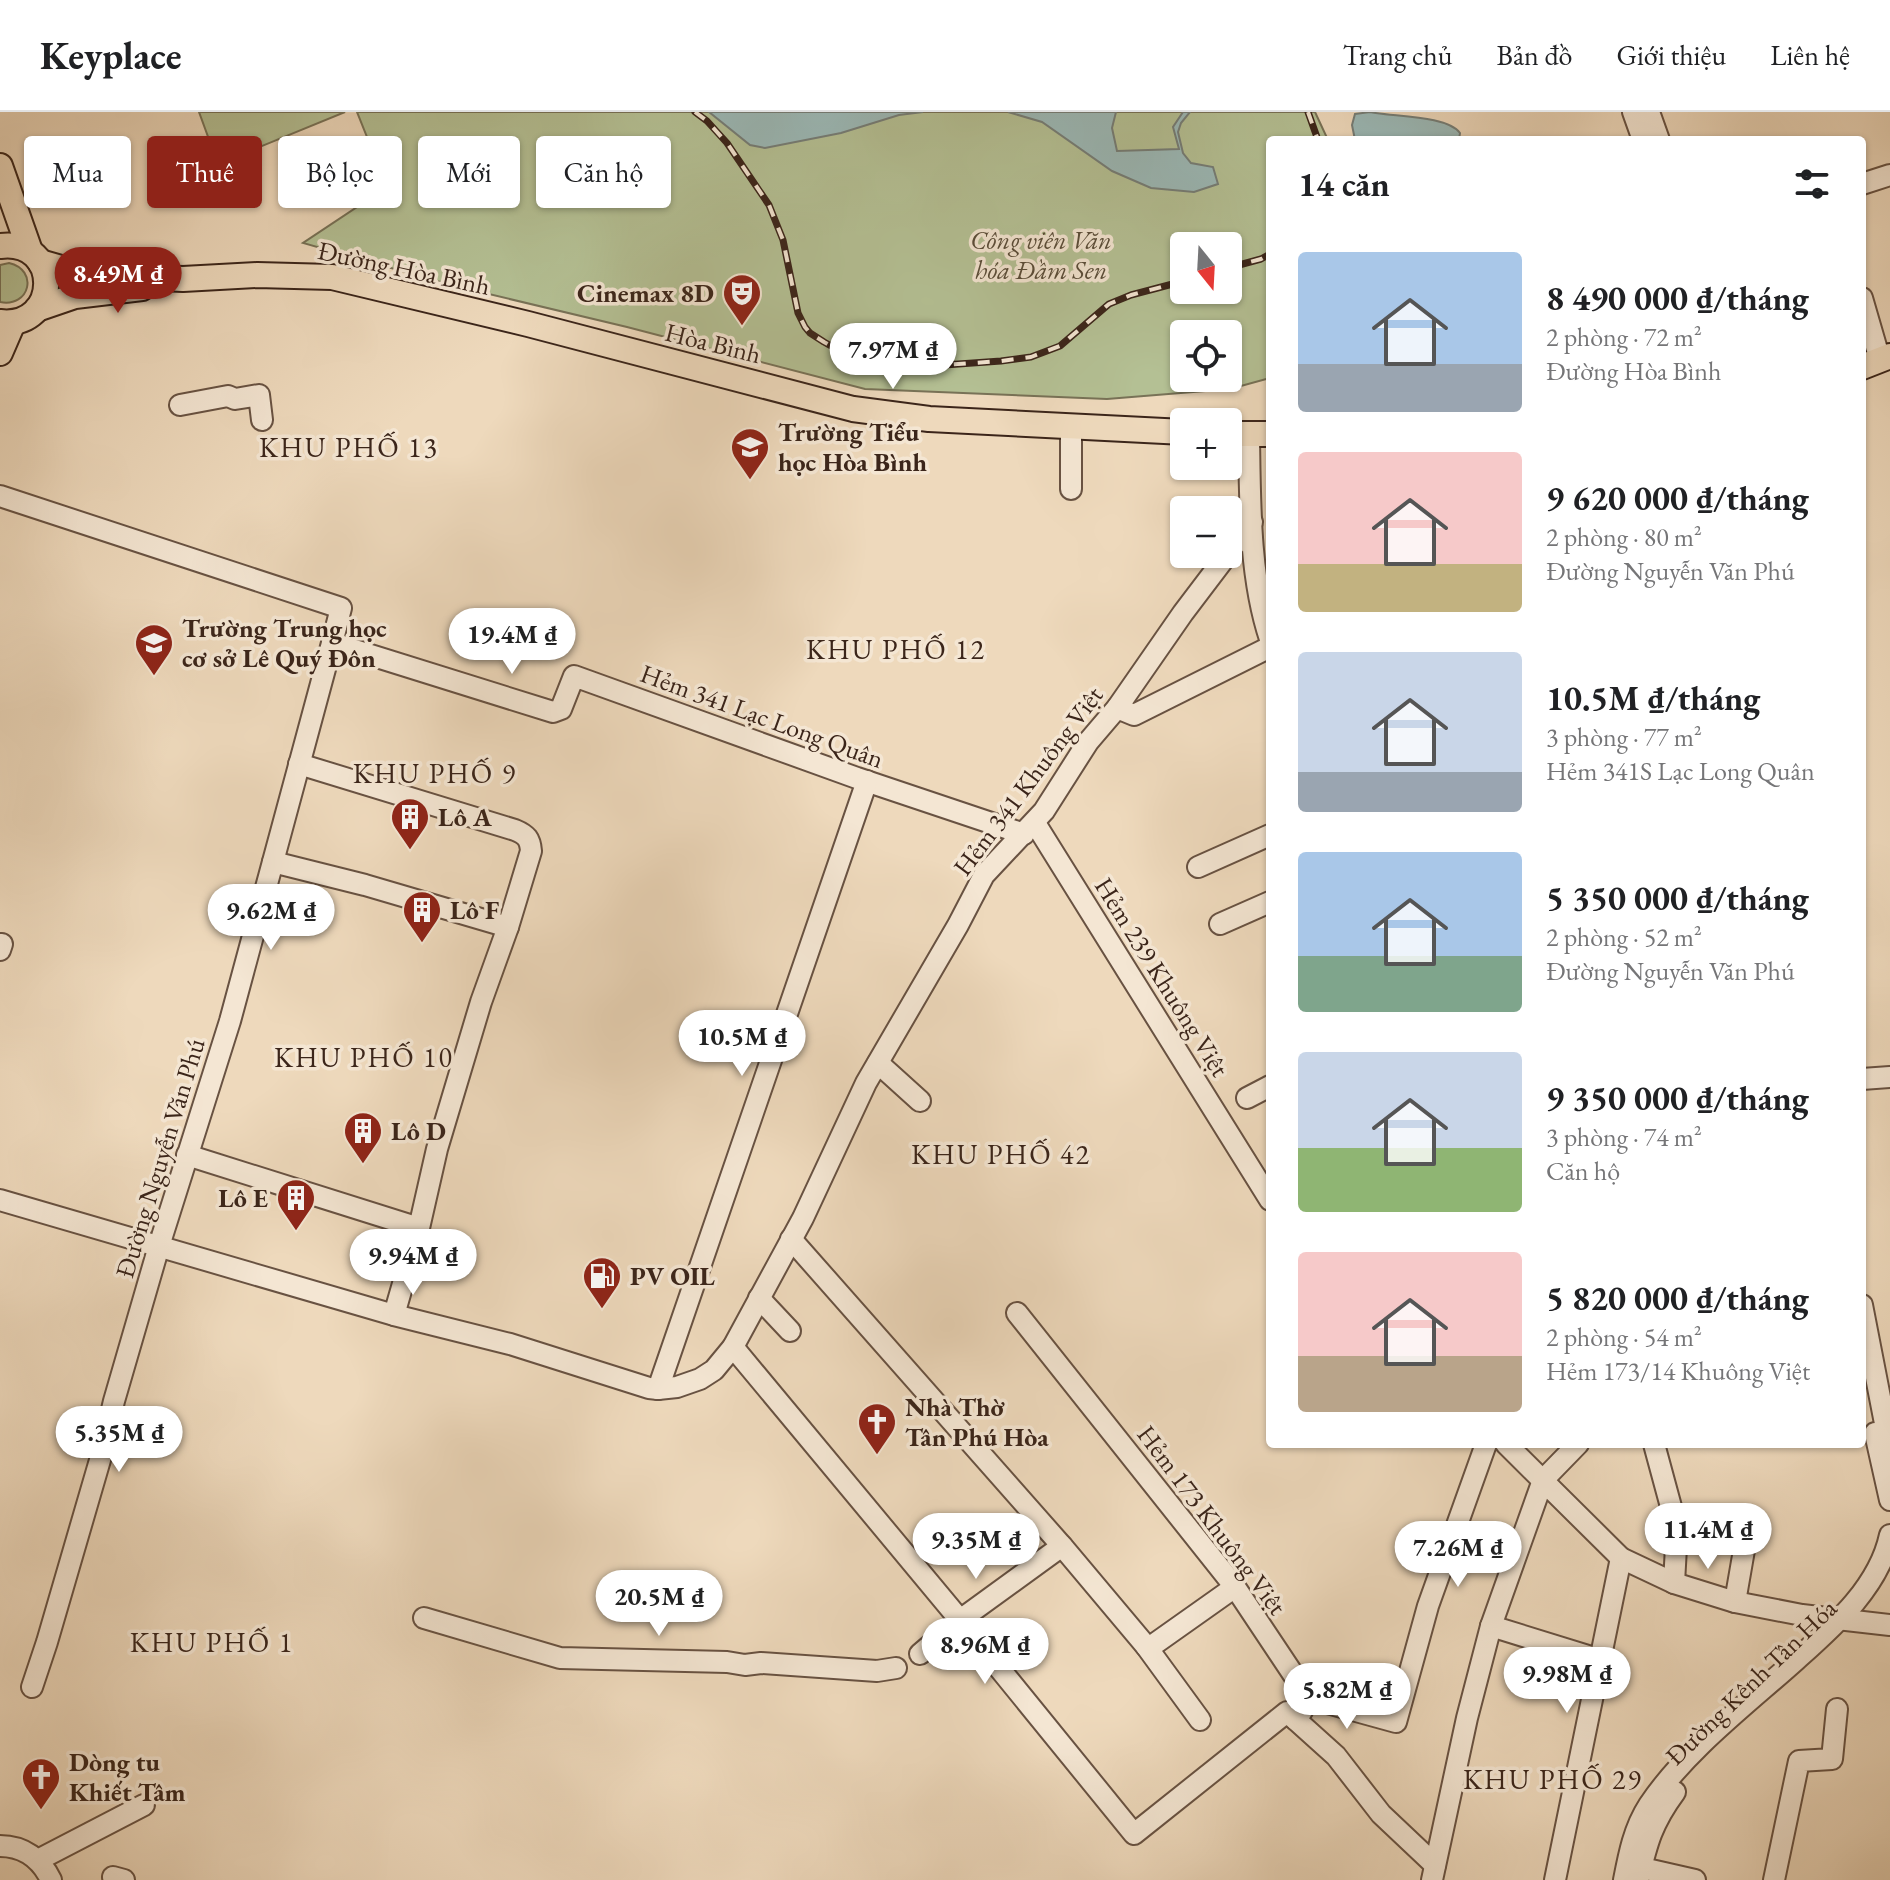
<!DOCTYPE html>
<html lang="vi">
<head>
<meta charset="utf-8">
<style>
	body { margin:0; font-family:"EB Garamond",serif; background:#f6f6f6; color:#202124; height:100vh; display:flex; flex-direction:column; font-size:30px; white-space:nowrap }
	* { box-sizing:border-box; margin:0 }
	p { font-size:26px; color:#757577 }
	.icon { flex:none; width:44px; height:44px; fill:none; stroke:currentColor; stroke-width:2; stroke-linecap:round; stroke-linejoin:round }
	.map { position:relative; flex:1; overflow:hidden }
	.details { position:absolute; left:1266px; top:24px; width:600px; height:1312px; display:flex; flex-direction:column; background:#fff; border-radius:8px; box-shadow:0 2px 6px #0004 }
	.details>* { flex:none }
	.guide { position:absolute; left:24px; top:24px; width:760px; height:72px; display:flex; gap:16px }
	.needle { width:52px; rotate:162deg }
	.controls { position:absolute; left:1170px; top:120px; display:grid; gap:16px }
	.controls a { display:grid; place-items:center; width:72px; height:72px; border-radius:8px; background:#fff; box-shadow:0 2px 6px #0004; font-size:40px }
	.price { position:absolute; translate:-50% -68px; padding:0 18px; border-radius:28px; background:#fff; color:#222; font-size:26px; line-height:52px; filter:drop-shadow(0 2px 4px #0008) }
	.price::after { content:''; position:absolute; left:50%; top:48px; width:24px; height:18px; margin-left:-12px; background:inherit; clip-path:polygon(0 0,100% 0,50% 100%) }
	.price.selected { background:#8f2418; color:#fff }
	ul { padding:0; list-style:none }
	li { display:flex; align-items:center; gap:24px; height:200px; padding:0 32px }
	li span { display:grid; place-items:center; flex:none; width:224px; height:160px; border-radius:8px; color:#555 }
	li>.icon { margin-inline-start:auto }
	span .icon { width:96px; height:96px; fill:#fffc; stroke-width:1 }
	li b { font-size:34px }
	h2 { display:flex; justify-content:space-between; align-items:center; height:96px; padding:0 32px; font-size:34px }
	.tag { padding:0 28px; border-radius:8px; background:#fff; box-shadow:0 2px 6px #0004; font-size:28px; line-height:72px }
	.tag.selected { background:#8f2418; color:#fff }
	header { display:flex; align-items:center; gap:48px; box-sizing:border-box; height:112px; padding:0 40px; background:#fff; border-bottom:2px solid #e0e0e0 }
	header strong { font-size:38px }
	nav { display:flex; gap:44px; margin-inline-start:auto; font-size:28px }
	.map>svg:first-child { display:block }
	.green { fill:#b4c094; stroke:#787257; stroke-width:2; fill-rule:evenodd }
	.water { fill:#9bb9b7; stroke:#757e78; stroke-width:2 }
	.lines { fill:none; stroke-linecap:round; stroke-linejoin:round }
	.minor-casing { stroke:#685242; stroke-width:24 }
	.major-casing { stroke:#3b251a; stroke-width:28 }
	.minor { stroke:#f4e6d3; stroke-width:20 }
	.major { stroke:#eed9bc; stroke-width:24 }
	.rail-casing { stroke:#3b251a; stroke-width:7 }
	.rail { stroke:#f4e6d3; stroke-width:4; stroke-dasharray:12; stroke-linecap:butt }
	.labels { text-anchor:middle; stroke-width:7; stroke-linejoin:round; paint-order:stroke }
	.park-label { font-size:26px; font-style:italic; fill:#594c38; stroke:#f4e6d3 }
	.street-label { font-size:26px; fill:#3b251a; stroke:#f4e6d3 }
	.poi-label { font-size:26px; font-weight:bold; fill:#3b251a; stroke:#f4e6d3; text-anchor:start }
	.neighbourhood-label { font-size:28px; letter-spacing:2px; fill:#3b251a; stroke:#f4e6d3 }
</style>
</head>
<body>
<header>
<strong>Keyplace</strong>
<nav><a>Trang chủ</a><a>Bản đồ</a><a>Giới thiệu</a><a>Liên hệ</a></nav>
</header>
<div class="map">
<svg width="1890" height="1768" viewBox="0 0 1890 1768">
	<rect width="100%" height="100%" fill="#eed9bc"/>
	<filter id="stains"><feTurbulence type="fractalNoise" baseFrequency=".0025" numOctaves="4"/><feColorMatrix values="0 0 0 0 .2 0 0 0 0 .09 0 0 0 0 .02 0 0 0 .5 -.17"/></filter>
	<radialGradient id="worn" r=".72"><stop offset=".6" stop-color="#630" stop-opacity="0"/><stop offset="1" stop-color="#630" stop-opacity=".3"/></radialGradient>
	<g class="green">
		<path d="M199,0H345L218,52Z"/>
		<path d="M357,0H1315L1328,28H1270V266L1230,277L1107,287L865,277L627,215L451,173L303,131L387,75ZM1184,134H1228V178H1184ZM1184,222H1228V266H1184Z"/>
		<path d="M9,151C39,158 30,196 0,190V153Z"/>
	</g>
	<g class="water">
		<path d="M709,0H923L899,3L841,21L765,36L750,33Z"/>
		<path d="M1008,0H1116L1112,16L1117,39L1179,37L1173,15L1183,0H1190L1181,11L1178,20L1183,41L1191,51L1213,55L1218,72L1194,80L1151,76L1112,59L1042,10Z"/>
		<path d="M1370,0C1392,5 1447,3 1460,21L1459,28H1355L1352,13L1355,2Z"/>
	</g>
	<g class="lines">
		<g class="minor-casing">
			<g id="minor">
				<path d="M1633,0L1643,28"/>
				<path d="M1649,0L1659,28"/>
				<path d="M1862,72L1890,63"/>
				<path d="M1862,186L1880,248"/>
				<path d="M180,293L228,284L235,287L259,283L262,308"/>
				<path d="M1249,322C1250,388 1249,464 1270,527"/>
				<path d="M1071,377V314"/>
				<path d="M0,384L341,496L332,531L553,600L561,597L574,564L857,666L1024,722"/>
				<path d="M1117,596L1134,603L1270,535"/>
				<path d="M299,652L515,718C527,723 530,727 531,739L508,815L481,890L437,1037L419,1116L394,1203"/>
				<path d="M1035,711L1270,1088"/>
				<path d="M273,750L365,773L508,815"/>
				<path d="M1198,755L1270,723"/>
				<path d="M1220,812L1270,790"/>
				<path d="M0,832H2L0,838"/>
				<path d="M878,951L920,989"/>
				<path d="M1862,967L1890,965"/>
				<path d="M1247,986L1270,974"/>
				<path d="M187,1043L419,1116"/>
				<path d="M0,1088L394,1203L510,1232L649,1276L658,1277L677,1275L700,1267L714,1258L733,1235L803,1106L866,971L958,813L984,763L1044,699L1088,630L1117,596L1183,501L1252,410"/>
				<path d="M791,1127L1062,1434L1146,1534L1153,1533L1235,1475"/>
				<path d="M759,1186L790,1219"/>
				<path d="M1862,1193L1890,1337"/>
				<path d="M1017,1201L1235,1475L1309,1586"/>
				<path d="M733,1235L960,1508L1134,1722L1287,1600L1296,1608"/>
				<path d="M658,1277L867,669"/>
				<path d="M1875,1321L1890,1388"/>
				<path d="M1506,1332L1621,1446L1674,1471L1735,1490L1802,1503L1890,1513"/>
				<path d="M1654,1332L1677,1417L1674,1471"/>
				<path d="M1735,1490L1748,1415"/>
				<path d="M424,1506L560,1546L727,1550L745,1553L761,1551L877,1559L896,1556"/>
				<path d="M1491,1514L1601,1548"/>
				<path d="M1146,1534L1200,1608"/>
				<path d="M920,1542L960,1508L1062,1434"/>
				<path d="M32,1575L47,1530L100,1348L114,1289L159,1134L230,909L332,531"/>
				<path d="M1309,1586L1396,1610L1428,1494L1486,1332"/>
				<path d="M1302,1599L1296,1608L1336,1644L1381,1702L1435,1753"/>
				<path d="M0,1734C24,1734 41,1747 51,1768"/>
				<path d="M38,1748L144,1693"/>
				<path d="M1629,1753L1695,1768"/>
				<path d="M113,1765L124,1768"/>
				<path d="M1432,1768L1467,1606L1491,1514L1543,1368L1578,1332"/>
				<path d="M1555,1768L1621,1446"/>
				<path d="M1624,1768C1629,1742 1634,1716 1649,1693C1685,1639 1747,1592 1796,1548C1834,1514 1879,1475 1890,1423"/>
				<path d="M1638,1768C1647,1731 1652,1711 1675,1680"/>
				<path d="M1774,1768L1799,1649L1832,1647L1837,1597"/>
			</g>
		</g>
		<g class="major-casing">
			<g id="major">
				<path d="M0,54L30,139"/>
				<path d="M0,134C62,126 61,217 0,210"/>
				<path d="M40,150L75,160L137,165L183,167L257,163L332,165L528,212L853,297L929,307L1184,320"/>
				<path d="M37,197L75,184L142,176"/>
				<path d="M0,241L13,211"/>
				<path d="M1862,255L1890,244"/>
				<path d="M1228,322H1270"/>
			</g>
		</g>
		<use href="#minor" class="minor"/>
		<use href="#major" class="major"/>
		<g class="rail-casing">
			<g id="rail">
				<path d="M695,0L707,9L727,31L769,93L783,128L798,201L805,215L810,221L824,230L865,253L902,256L1001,249L1031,245L1060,234L1109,192L1131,183L1184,169"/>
				<path d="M1308,0L1318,28"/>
				<path d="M1228,156L1261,147L1270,142"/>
			</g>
		</g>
		<use href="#rail" class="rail"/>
	</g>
	<defs>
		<g id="theatre-pin" transform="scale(2)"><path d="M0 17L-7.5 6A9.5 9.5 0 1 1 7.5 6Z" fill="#8f2418" stroke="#f4e6d3"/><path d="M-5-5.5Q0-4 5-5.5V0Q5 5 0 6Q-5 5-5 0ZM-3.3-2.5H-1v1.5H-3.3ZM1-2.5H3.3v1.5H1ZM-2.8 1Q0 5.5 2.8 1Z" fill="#fff"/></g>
		<g id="school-pin" transform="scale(2)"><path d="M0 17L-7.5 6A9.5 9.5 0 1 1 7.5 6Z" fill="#8f2418" stroke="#f4e6d3"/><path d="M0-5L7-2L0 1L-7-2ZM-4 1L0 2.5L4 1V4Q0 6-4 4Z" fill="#fff"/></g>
		<g id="building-pin" transform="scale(2)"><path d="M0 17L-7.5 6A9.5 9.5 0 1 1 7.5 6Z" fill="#8f2418" stroke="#f4e6d3"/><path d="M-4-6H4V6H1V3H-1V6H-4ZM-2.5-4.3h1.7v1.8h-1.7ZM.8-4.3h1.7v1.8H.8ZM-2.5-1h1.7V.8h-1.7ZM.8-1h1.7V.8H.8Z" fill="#fff"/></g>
		<g id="fuel-pin" transform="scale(2)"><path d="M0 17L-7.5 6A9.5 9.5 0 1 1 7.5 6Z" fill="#8f2418" stroke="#f4e6d3"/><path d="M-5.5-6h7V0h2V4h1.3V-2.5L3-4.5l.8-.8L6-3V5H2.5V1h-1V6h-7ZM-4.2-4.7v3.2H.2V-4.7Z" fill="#fff"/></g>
		<g id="church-pin" transform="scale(2)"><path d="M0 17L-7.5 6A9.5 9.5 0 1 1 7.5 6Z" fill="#8f2418" stroke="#f4e6d3"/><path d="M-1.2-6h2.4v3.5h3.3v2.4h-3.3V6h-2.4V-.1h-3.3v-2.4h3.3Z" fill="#fff"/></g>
	</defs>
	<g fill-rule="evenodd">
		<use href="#theatre-pin" x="742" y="181"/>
		<use href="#school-pin" x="750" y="335"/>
		<use href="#school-pin" x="154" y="531"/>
		<use href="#building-pin" x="410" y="705"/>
		<use href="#building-pin" x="422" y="798"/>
		<use href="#building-pin" x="363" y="1019"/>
		<use href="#building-pin" x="296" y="1086"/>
		<use href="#fuel-pin" x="602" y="1164"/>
		<use href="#church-pin" x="877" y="1310"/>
		<use href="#church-pin" x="41" y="1665"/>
	</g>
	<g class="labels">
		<g class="park-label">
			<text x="1041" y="137">Công viên Văn<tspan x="1041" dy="30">hóa Đầm Sen</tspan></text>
		</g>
		<g class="street-label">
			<text transform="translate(404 156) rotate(12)" y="9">Đường Hòa Bình</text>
			<text transform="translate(713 231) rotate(14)" y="9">Hòa Bình</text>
			<text transform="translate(762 604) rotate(20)" y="9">Hẻm 341 Lạc Long Quân</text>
			<text transform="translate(1028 669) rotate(-53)" y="9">Hẻm 341 Khuông Việt</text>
			<text transform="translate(1162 865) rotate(58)" y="9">Hẻm 239 Khuông Việt</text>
			<text transform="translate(160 1046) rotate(-73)" y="9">Đường Nguyễn Văn Phú</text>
			<text transform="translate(1212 1408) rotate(53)" y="9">Hẻm 173 Khuông Việt</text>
			<text transform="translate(1751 1570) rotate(-44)" y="9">Đường Kênh Tân Hóa</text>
		</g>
		<g class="poi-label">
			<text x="714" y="190" text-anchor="end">Cinemax 8D</text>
			<text x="778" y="329">Trường Tiểu<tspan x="778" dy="30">học Hòa Bình</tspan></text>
			<text x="182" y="525">Trường Trung học<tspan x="182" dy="30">cơ sở Lê Quý Đôn</tspan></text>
			<text x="438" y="714">Lô A</text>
			<text x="450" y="807">Lô F</text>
			<text x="391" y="1028">Lô D</text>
			<text x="268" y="1095" text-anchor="end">Lô E</text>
			<text x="630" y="1173">PV OIL</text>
			<text x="905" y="1304">Nhà Thờ<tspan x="905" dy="30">Tân Phú Hòa</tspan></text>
			<text x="69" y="1659">Dòng tu<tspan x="69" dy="30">Khiết Tâm</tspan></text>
		</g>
		<g class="neighbourhood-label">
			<text x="349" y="345">KHU PHỐ 13</text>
			<text x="896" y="547">KHU PHỐ 12</text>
			<text x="435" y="671">KHU PHỐ 9</text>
			<text x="364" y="955">KHU PHỐ 10</text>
			<text x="1001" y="1052">KHU PHỐ 42</text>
			<text x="212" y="1540">KHU PHỐ 1</text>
			<text x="1553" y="1677">KHU PHỐ 29</text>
		</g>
	</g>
	<rect width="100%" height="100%" filter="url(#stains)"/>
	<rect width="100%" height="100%" fill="url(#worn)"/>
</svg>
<div class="controls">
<a><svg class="needle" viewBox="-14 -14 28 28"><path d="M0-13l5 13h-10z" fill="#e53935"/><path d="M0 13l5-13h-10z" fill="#757577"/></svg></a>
<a><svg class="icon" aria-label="locate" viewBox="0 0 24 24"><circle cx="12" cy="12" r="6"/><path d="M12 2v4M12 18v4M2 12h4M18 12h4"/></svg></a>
<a>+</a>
<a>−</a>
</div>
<b class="price selected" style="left:118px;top:203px">8.49M ₫</b>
<b class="price" style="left:893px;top:279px">7.97M ₫</b>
<b class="price" style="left:512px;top:564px">19.4M ₫</b>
<b class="price" style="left:271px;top:840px">9.62M ₫</b>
<b class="price" style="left:742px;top:966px">10.5M ₫</b>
<b class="price" style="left:413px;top:1185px">9.94M ₫</b>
<b class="price" style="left:119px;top:1362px">5.35M ₫</b>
<b class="price" style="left:1708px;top:1459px">11.4M ₫</b>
<b class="price" style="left:976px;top:1469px">9.35M ₫</b>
<b class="price" style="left:1458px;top:1477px">7.26M ₫</b>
<b class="price" style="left:659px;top:1526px">20.5M ₫</b>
<b class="price" style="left:985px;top:1574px">8.96M ₫</b>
<b class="price" style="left:1567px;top:1603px">9.98M ₫</b>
<b class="price" style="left:1347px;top:1619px">5.82M ₫</b>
<div class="guide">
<a class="tag">Mua</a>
<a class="tag selected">Thuê</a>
<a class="tag">Bộ lọc</a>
<a class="tag">Mới</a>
<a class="tag">Căn hộ</a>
</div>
<section class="details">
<h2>14 căn<svg class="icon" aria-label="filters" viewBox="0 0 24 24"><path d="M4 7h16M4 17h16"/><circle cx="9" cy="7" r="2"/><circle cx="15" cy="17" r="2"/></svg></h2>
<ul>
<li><span style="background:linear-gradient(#a9c7e8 70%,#9aa5b1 0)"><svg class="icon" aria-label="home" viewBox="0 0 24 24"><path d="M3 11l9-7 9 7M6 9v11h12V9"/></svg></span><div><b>8 490 000 ₫/tháng</b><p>2 phòng · 72 m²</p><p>Đường Hòa Bình</p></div></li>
<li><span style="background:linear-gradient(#f6c9c9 70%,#c2b280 0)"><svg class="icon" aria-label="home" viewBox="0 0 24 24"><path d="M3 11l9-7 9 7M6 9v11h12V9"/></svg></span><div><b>9 620 000 ₫/tháng</b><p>2 phòng · 80 m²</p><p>Đường Nguyễn Văn Phú</p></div></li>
<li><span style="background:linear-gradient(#c9d6e8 75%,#9aa5b1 0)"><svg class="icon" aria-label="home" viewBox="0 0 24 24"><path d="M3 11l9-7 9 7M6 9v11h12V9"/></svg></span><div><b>10.5M ₫/tháng</b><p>3 phòng · 77 m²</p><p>Hẻm 341S Lạc Long Quân</p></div></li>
<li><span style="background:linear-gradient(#a9c7e8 65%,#7fa58c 0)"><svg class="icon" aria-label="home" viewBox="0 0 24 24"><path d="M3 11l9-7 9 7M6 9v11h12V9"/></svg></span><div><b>5 350 000 ₫/tháng</b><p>2 phòng · 52 m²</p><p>Đường Nguyễn Văn Phú</p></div></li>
<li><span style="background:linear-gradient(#c9d6e8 60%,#8fb573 0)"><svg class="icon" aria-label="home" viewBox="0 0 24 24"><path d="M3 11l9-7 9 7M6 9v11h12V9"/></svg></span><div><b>9 350 000 ₫/tháng</b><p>3 phòng · 74 m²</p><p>Căn hộ</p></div></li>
<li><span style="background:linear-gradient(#f6c9c9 65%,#b9a48a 0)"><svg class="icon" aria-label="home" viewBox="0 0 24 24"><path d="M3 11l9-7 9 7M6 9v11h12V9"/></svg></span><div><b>5 820 000 ₫/tháng</b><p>2 phòng · 54 m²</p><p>Hẻm 173/14 Khuông Việt</p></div></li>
</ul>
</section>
</div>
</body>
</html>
